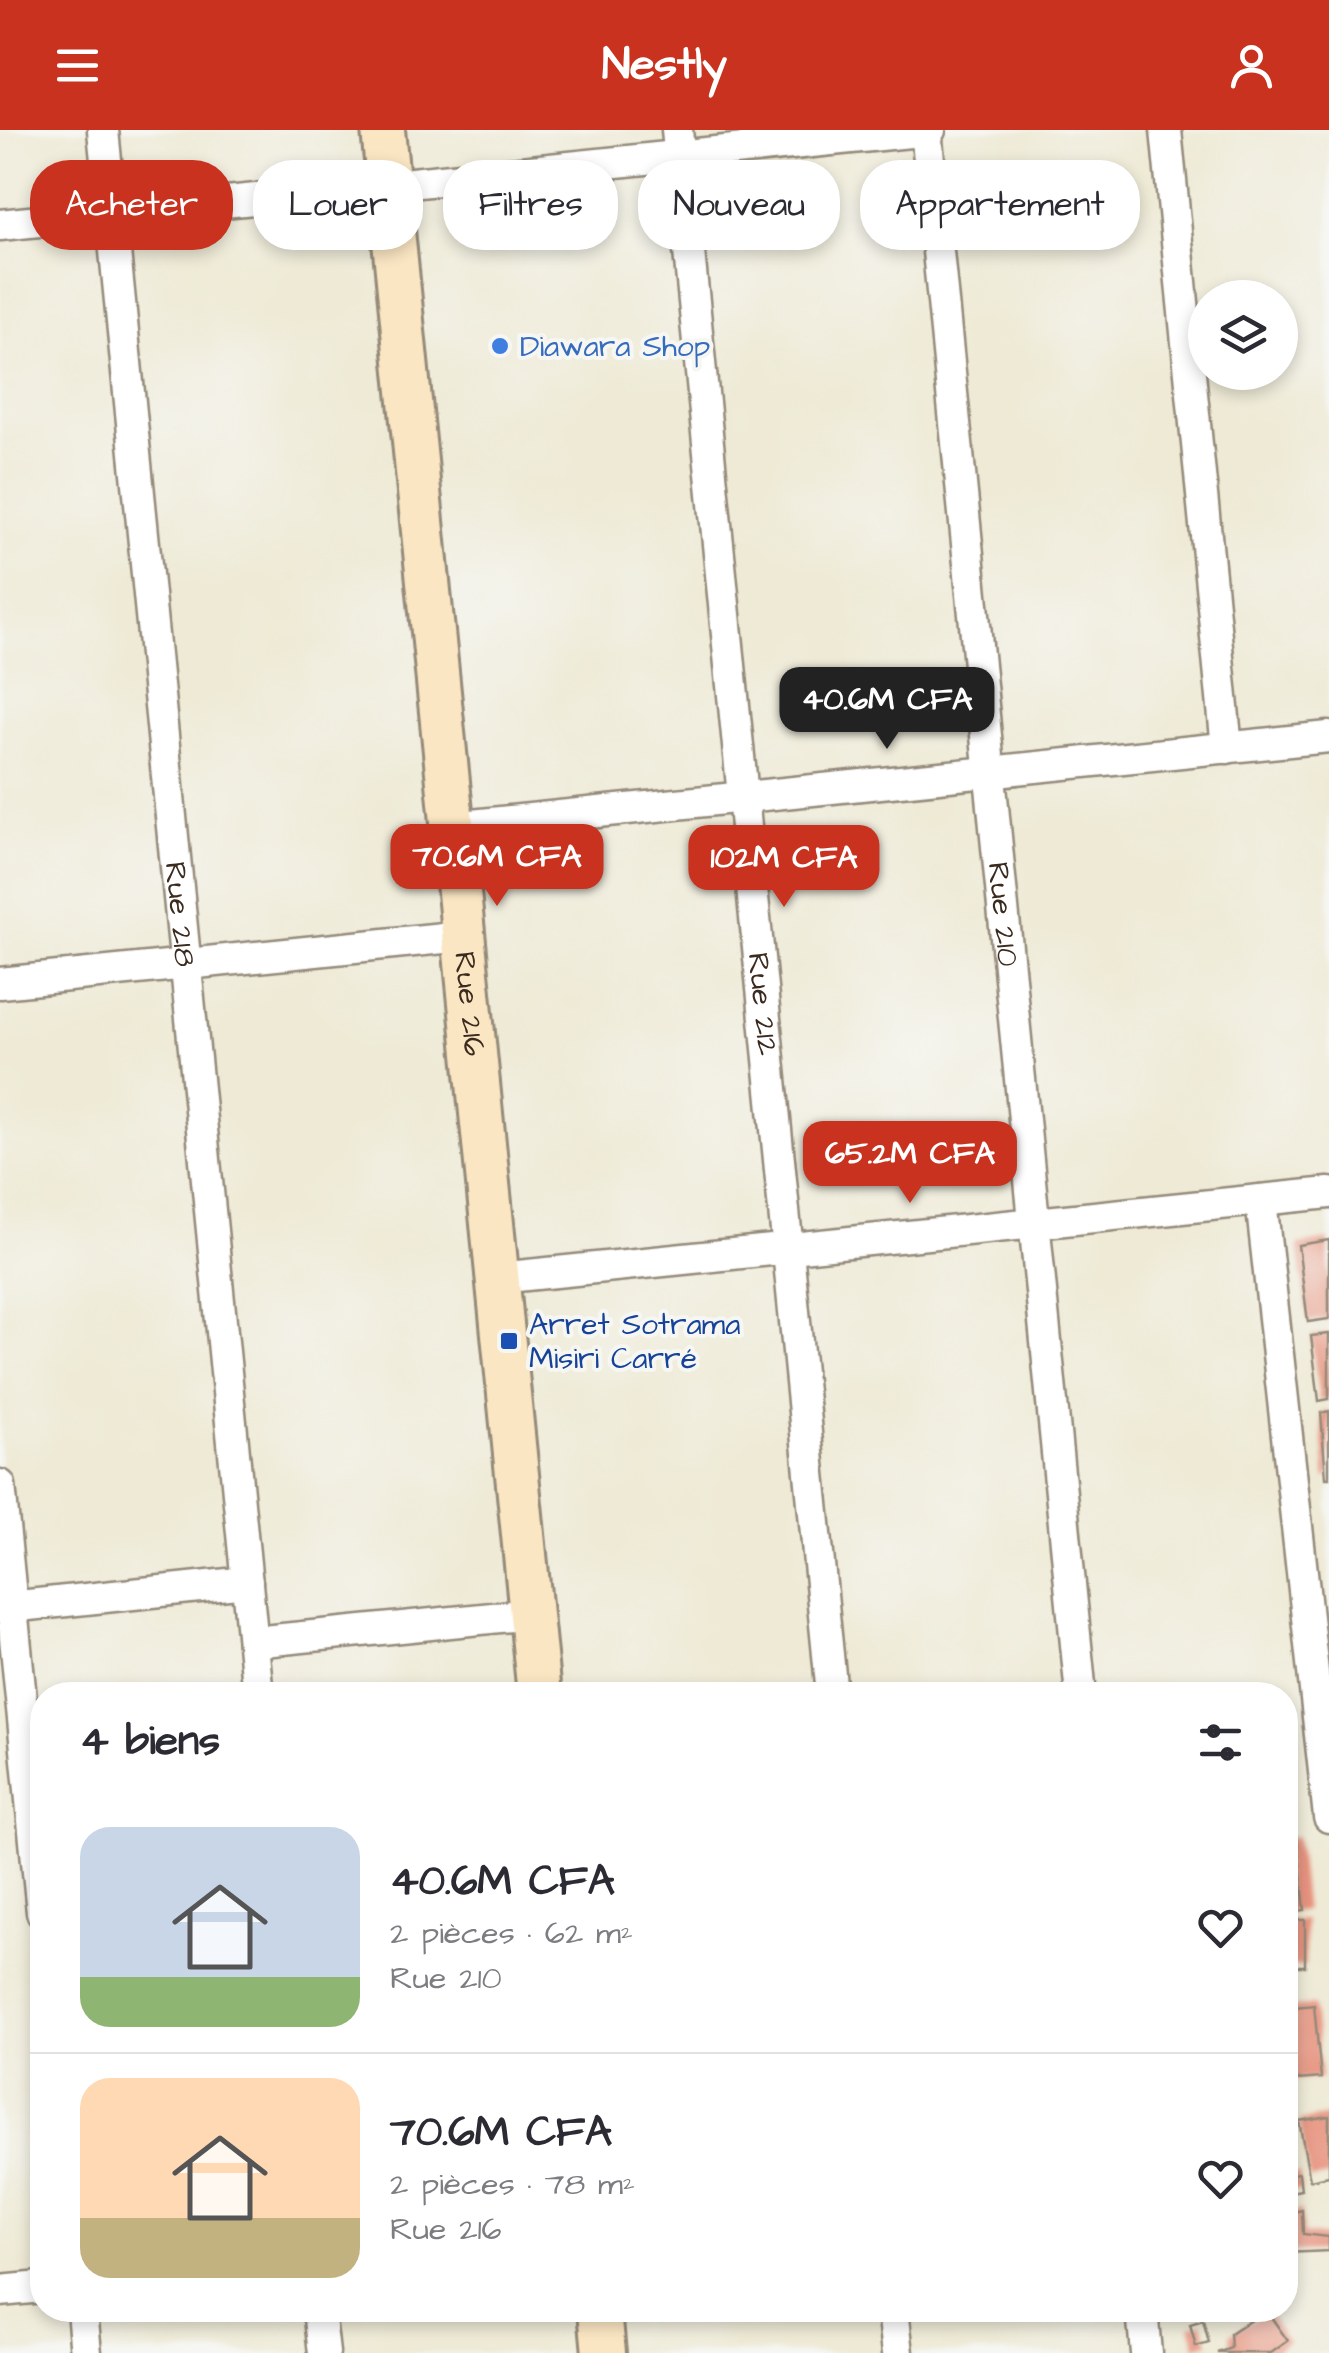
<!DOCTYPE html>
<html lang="fr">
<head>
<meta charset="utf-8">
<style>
	body { margin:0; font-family:"Architects Daughter",sans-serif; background:#f2f2f3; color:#2b2b33; height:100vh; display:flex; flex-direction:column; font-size:38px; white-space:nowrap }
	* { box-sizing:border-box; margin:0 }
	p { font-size:32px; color:#7c7c81 }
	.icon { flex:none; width:55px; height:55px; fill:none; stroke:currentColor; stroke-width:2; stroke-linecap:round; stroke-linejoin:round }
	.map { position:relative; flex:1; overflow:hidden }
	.details { position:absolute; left:30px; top:1552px; width:1268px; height:640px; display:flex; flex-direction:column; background:#fff; border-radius:40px; box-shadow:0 5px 15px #0003 }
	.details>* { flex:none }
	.hud { position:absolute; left:30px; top:30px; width:1270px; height:90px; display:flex; gap:20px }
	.controls { position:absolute; left:1188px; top:150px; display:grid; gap:20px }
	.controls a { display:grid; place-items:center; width:110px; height:110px; border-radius:50%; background:#fff; box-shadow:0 5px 15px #0003; font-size:50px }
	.price { position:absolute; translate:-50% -85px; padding:0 22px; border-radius:20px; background:#c8321e; color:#fff; font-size:32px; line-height:65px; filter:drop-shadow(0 2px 5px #0008) }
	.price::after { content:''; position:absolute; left:50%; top:60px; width:30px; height:22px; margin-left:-15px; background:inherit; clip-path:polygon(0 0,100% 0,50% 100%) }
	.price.current { background:#222; color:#fff }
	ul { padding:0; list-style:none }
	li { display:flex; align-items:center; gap:30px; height:250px; padding:0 50px }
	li+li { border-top:2px solid #e1e1e2 }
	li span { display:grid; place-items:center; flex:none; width:280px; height:200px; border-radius:30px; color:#555 }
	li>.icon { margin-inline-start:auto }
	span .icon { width:120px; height:120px; fill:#fffc; stroke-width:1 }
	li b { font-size:42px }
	h2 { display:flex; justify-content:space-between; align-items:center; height:120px; padding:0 50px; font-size:42px }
	.chip { padding:0 35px; border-radius:40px; background:#fff; box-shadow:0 5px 15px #0003; font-size:35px; line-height:90px }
	.chip.current { background:#c8321e; color:#fff }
	header { display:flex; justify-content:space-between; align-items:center; height:130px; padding:0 50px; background:#c8321e; color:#fff; font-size:45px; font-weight:700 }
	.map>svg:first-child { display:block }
	.building { fill:#e79480 }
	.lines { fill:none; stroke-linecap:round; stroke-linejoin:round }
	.street-casing { stroke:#948a7a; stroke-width:35 }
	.secondary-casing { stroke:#948a7a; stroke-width:48 }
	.street { stroke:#fff; stroke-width:30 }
	.secondary { stroke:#fbe6c3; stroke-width:42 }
	.shop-dot { fill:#3f7fe0; stroke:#f6f6f2; stroke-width:4 }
	.transit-dot { fill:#1a4fb4; stroke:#f6f6f2; stroke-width:4 }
	.labels { text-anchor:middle; stroke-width:8; stroke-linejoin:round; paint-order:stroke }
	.shop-label { font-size:30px; fill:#366cbe; stroke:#f6f6f2; text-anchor:start }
	.street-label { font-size:30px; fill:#3b2a1e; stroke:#f6f6f2 }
	.transit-label { font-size:30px; fill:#164399; stroke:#f6f6f2; text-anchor:start }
</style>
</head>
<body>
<header><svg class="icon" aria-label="menu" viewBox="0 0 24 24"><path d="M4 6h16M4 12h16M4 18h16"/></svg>Nestly<svg class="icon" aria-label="person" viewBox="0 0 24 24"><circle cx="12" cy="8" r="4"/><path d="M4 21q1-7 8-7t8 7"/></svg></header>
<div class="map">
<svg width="1329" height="2223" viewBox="0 0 1329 2223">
	<rect width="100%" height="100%" fill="#f6f6f2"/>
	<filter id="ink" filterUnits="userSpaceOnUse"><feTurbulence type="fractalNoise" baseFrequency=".01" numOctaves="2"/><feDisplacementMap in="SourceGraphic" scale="20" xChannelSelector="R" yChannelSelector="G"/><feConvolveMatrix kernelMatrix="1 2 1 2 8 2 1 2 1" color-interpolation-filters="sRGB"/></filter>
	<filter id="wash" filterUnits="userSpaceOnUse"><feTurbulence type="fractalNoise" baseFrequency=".0048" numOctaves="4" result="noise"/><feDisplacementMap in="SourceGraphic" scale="40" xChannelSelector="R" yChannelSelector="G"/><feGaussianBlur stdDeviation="2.25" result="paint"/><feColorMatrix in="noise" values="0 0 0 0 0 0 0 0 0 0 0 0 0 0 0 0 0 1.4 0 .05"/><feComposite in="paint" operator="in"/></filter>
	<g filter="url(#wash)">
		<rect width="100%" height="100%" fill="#eeead6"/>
		<g id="blocks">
			<g class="building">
				<path d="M1329,1110V1189L1308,1192L1298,1115Z"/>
				<path d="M1329,1204V1269L1319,1271L1311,1206Z"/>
				<path d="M1329,1281V1348H1326L1321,1283Z"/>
				<path d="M1297,1706L1305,1780L1285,1783V1708Z"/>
				<rect x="1285" y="1790" width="20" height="46"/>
				<path d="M1314,1875L1321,1948L1285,1951V1878Z"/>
				<path d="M1329,1986V2046L1310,2050L1299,1991Z"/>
				<path d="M1299,2043L1301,2060L1285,2063V2045Z"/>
				<path d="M1302,2080L1303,2104L1329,2107V2121L1285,2123V2084Z"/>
				<path d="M1266,2180L1288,2211L1271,2223H1217L1231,2218L1230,2204Z"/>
				<path d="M1203,2191L1209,2213L1196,2217L1190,2195Z"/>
			</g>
		</g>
	</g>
	<g filter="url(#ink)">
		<use href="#blocks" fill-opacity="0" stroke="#948a7a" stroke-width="2.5"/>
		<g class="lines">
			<g class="street-casing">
				<g id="street">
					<path id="s1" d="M103,0L258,1565"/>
					<path id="s2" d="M677,0L832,1565"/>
					<path id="s3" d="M926,0L1081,1565"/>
					<path d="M1166,0L1227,618"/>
					<path d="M0,95L930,0"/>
					<path d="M452,697L1329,607"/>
					<path d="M0,853L463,806"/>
					<path d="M1261,1070L1329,1687"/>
					<path d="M497,1148L1329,1063"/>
					<path d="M0,1355L42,1782"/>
					<path d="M0,1478L247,1452"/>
					<path d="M253,1512L531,1484"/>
					<path d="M0,2161L42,2157"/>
					<path d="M82,2180L86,2223"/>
					<path d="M319,2180L324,2223"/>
					<path d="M893,2180L898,2223"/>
					<path d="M1142,2180L1146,2223"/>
				</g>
			</g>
			<g class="secondary-casing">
				<g id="secondary">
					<path id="s4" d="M383,0L539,1565"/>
					<path d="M600,2180L604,2223"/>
				</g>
			</g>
			<use href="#street" class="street"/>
			<use href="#secondary" class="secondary"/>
		</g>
	</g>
	<circle class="shop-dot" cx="500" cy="216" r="10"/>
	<rect class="transit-dot" x="499" y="1201" width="20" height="20" rx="5"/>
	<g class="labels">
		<g class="shop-label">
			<text x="520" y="226">Diawara Shop</text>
		</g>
		<g class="street-label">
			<text dy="10" stroke="none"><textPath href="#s1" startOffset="788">Rue 218</textPath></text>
			<text dy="10" stroke="none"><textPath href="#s3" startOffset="788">Rue 210</textPath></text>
			<text dy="10" stroke="none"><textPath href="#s4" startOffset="878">Rue 216</textPath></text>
			<text dy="10" stroke="none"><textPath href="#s2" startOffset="878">Rue 212</textPath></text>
		</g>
		<g class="transit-label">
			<text x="529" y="1204">Arret Sotrama<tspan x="529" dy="34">Misiri Carré</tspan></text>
		</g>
	</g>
</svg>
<div class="controls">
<a><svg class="icon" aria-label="layers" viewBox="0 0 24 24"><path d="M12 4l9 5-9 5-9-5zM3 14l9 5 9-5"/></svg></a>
</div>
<b class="price current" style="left:887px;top:622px">40.6M CFA</b>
<b class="price" style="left:497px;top:779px">70.6M CFA</b>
<b class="price" style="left:784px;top:780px">102M CFA</b>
<b class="price" style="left:910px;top:1076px">65.2M CFA</b>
<div class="hud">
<a class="chip current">Acheter</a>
<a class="chip">Louer</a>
<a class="chip">Filtres</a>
<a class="chip">Nouveau</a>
<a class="chip">Appartement</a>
</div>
<section class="details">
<h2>4 biens<svg class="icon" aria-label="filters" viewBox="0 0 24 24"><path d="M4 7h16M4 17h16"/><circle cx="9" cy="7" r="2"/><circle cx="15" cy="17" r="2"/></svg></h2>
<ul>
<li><span style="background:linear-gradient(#c9d6e8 75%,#8fb573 0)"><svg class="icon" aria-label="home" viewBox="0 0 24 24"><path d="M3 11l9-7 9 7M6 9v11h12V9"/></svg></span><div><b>40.6M CFA</b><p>2 pièces · 62 m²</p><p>Rue 210</p></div><svg class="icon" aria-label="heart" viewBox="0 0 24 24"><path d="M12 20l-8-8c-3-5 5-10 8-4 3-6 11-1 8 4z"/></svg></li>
<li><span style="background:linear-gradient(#ffd9b3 70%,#c2b280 0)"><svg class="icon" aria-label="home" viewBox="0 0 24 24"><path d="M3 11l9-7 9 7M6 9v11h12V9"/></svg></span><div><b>70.6M CFA</b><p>2 pièces · 78 m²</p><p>Rue 216</p></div><svg class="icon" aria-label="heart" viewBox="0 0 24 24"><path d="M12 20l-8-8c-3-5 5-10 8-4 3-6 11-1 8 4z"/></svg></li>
</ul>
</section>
</div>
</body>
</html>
